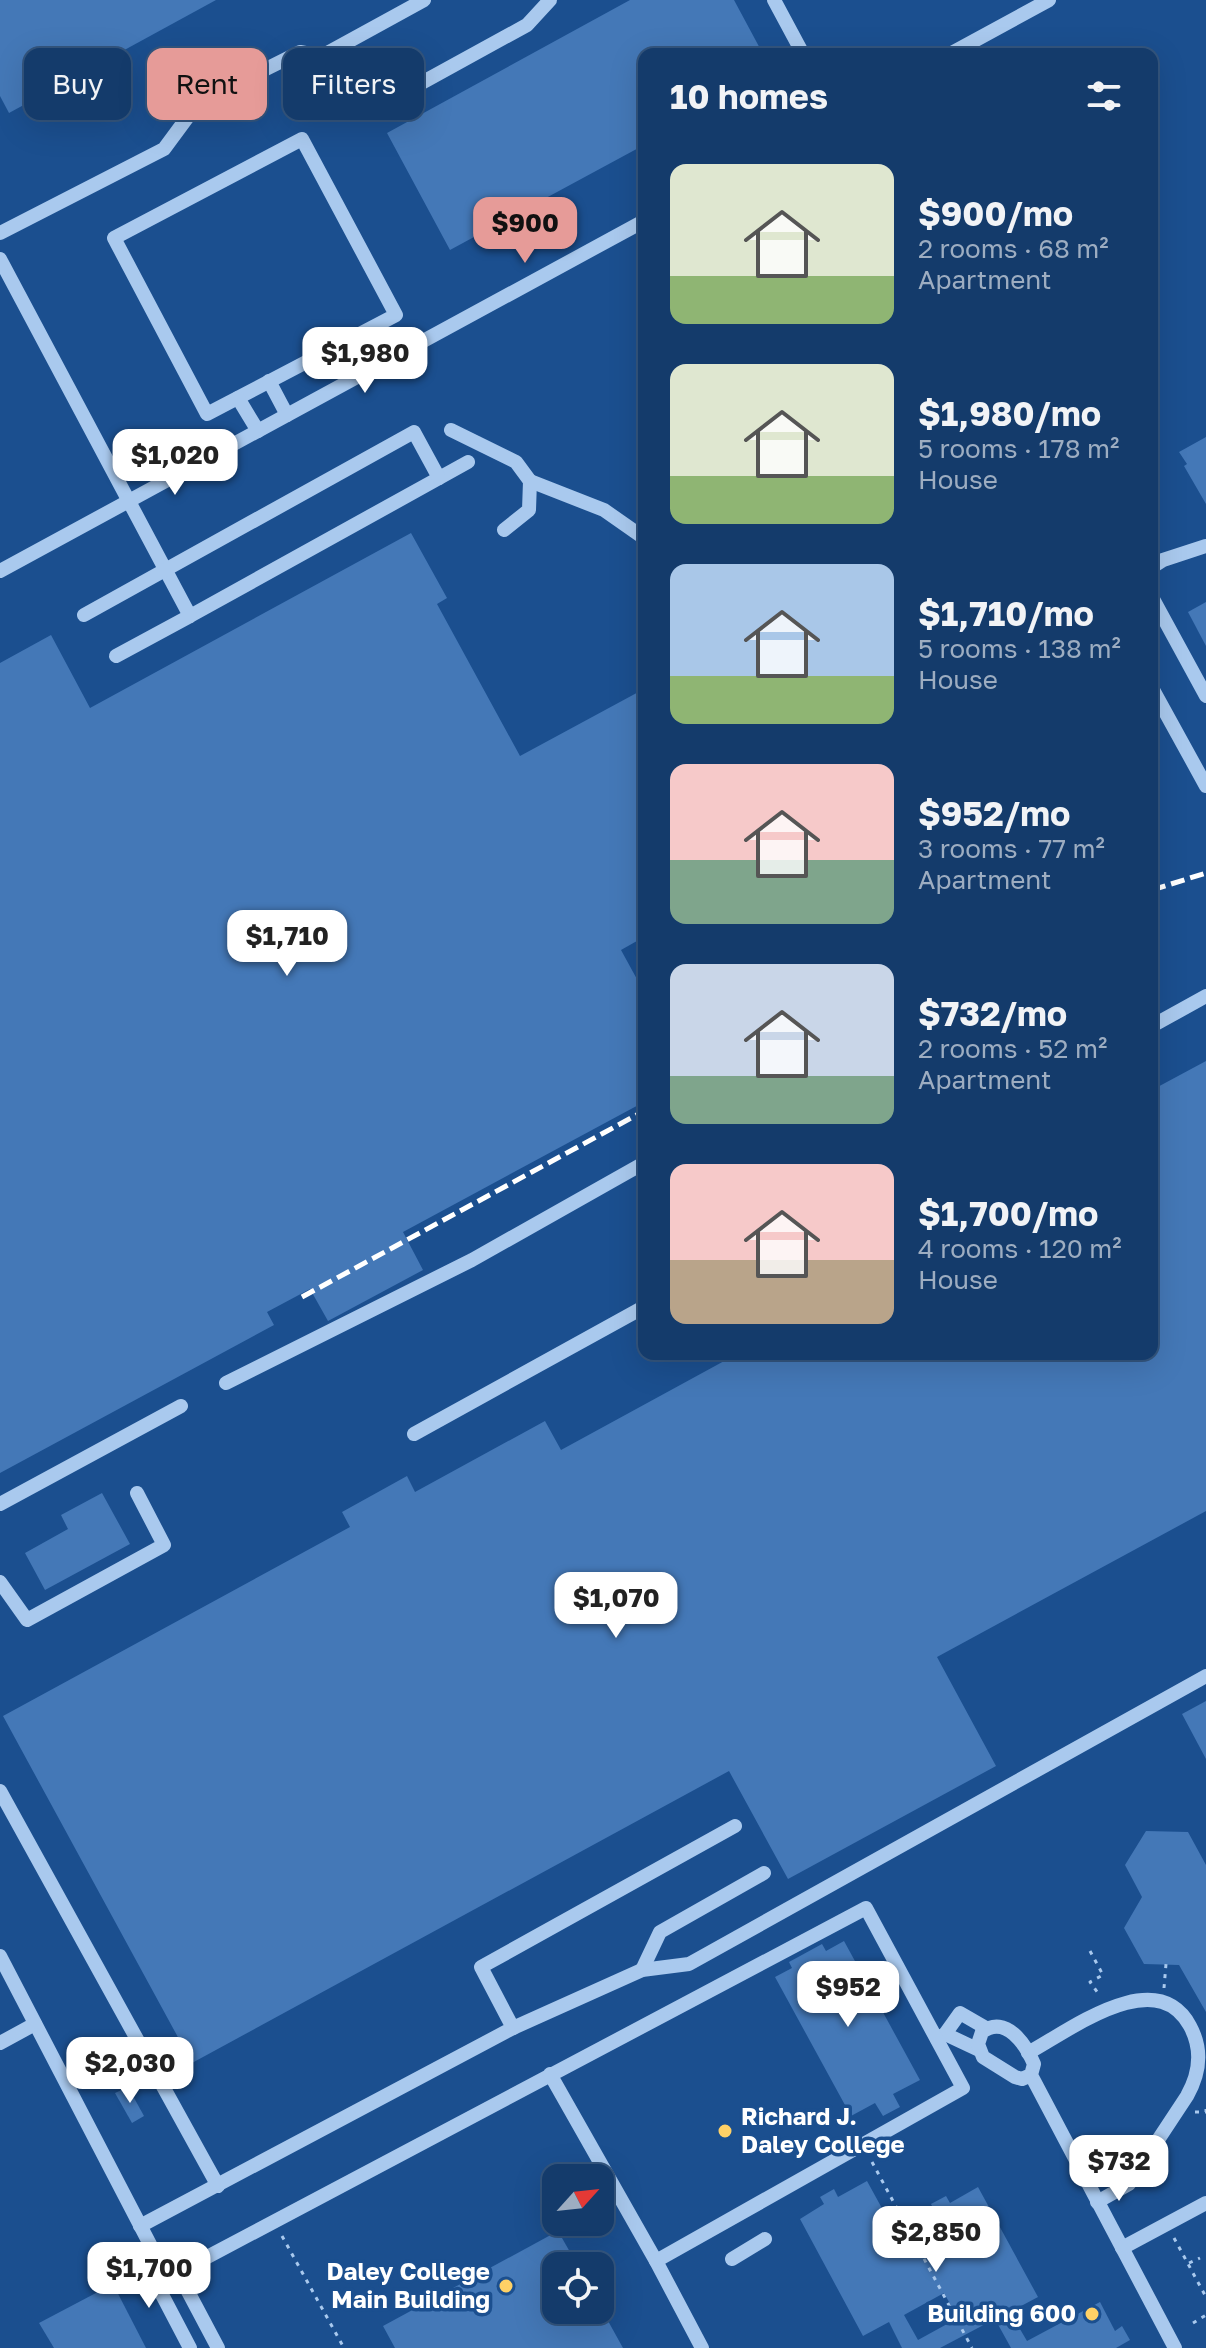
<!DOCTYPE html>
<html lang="en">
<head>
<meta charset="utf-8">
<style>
	body { margin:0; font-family:"Golos Text",sans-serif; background:#214673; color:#f1f3f6; height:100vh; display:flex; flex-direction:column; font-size:30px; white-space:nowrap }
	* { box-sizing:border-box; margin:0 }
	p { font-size:26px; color:#9dadc1 }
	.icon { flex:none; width:44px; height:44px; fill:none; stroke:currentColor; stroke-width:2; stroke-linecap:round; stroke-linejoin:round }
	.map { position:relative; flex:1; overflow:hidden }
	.drawer { position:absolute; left:638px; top:48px; width:520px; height:1312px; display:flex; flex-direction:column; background:#143b6b; border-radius:16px; box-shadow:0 8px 32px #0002,0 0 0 2px #33557e }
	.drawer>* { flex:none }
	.hud { position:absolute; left:24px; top:48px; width:494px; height:72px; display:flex; gap:16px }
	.needle { width:52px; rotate:63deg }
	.controls { position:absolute; left:542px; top:2164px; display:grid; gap:16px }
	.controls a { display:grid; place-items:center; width:72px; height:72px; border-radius:16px; background:#143b6b; box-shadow:0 8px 32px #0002,0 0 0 2px #33557e; font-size:40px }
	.price { position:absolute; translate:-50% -68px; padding:0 18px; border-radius:16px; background:#fff; color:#222; font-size:26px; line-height:52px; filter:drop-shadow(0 2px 4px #0008) }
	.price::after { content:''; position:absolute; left:50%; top:48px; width:24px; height:18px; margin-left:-12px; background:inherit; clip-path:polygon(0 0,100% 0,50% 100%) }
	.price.selected { background:#e69b98; color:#111 }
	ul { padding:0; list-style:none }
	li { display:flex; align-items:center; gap:24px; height:200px; padding:0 32px }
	li span { display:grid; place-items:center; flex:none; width:224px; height:160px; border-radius:16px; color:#555 }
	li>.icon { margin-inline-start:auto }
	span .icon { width:96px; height:96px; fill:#fffc; stroke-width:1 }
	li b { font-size:34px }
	h2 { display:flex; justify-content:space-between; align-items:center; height:96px; padding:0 32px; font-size:34px }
	.tag { padding:0 28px; border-radius:16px; background:#143b6b; box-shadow:0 8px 32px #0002,0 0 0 2px #33557e; font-size:28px; line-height:72px }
	.tag.selected { background:#e69b98; color:#111 }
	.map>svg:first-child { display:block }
	.building { fill:#4478b7; fill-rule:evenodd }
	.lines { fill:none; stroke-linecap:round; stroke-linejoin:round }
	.path { stroke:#a9c9ee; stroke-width:3; stroke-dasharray:4 6; stroke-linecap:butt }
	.minor { stroke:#a9c9ee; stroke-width:14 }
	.rail { stroke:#fff; stroke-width:5; stroke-dasharray:14 6; stroke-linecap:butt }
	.poi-dot { fill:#ffd166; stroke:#1b4f8f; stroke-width:3 }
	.labels { text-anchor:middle; stroke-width:7; stroke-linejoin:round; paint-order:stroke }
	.poi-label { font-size:24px; font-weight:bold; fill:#fff; stroke:#1b4f8f; text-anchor:end }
</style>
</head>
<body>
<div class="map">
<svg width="1206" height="2348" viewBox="0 0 1206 2348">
	<rect width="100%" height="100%" fill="#1b4f8f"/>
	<g class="building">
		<path d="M0,0H216L9,113L0,96Z"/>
		<path d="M630,0H734L763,54H644V145L450,250L387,133Z"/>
		<path d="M1206,437V504L1184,466L1187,464L1179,452Z"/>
		<path d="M411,533L447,598L437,604L520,756L644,689V937L621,950L644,992V1102L403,1232L423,1270L328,1321L310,1289L267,1312L274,1325L0,1473V663L51,635L90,708Z"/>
		<path d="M1206,602V646L1188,612Z"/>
		<path d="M1206,1061V1511L937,1657L996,1766L788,1879L729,1771L192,2063L3,1716L350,1527L342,1512L407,1476L415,1492L545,1421L561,1450L737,1354H1152V1090Z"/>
		<path d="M102,1493L130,1544L45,1590L25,1553L68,1529L61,1515Z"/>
		<path d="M1206,1701V1759L1182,1714Z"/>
		<path d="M1146,1831L1188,1832L1206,1865V2012L1179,1965L1144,1964L1124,1928L1142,1897L1125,1865Z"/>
		<path d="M844,1941L920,2080L893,2094L900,2107L883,2116L875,2103L851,2116L775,1977L792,1968L789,1962L822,1944L826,1951Z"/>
		<path d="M128,2087L144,2116L132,2123L115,2093Z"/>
		<path d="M867,2181L895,2232L934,2210L931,2204L946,2196L950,2203L978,2187L1038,2297L1010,2312L1027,2341L1100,2302L1115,2331L1122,2326L1130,2340L1116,2348H1011L995,2319L940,2348H902L889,2322L863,2336L800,2219L824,2204L820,2197L834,2189L838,2197ZM944,2293L958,2318L918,2340L904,2315Z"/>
		<path d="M558,2231L578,2266H556V2310H602L623,2348H395L383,2326Z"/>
		<path d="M113,2284L146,2348H54L39,2323Z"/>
	</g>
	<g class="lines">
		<g class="path">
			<path d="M1090,1951L1103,1975L1090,1982L1100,1996"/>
			<path d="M1164,1988L1166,1964"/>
			<path d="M1195,2112H1206V2106"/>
			<path d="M872,2162L972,2348"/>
			<path d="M282,2236L344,2348"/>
			<path d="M1174,2238L1206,2297"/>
			<path d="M1189,2263L1200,2258"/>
			<path d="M1193,2323L1206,2315"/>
		</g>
		<g class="minor">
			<path d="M774,0L803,54"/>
			<path d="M950,54L1049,0"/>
			<path d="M405,92L527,25L550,0"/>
			<path d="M302,139L396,315L207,414L114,238Z"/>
			<path d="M0,233L164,149L198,103L300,52L322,56L424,0"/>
			<path d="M0,259L190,616L468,462"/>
			<path d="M269,381L287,415"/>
			<path d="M238,398L258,431"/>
			<path d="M451,430L516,462L530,481L529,510L504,530"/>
			<path d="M530,481L604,510L644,538"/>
			<path d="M1152,567L1163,560L1206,546"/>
			<path d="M0,571L644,221"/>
			<path d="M1152,597L1206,696"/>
			<path d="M84,615L414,432L439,478"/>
			<path d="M116,656L190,616"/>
			<path d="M1152,688L1206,786"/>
			<path d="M1152,1026L1206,996"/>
			<path d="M226,1383L472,1260L644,1163"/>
			<path d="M414,1434L644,1307"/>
			<path d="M0,1504L181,1406"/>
			<path d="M0,1582L27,1620L164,1545L137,1493"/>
			<path d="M0,1791L218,2186"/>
			<path d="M0,1956L167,2277L183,2282L218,2348"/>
			<path d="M642,1970L660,1932L764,1873"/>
			<path d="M513,2028L642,1970L689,1964L1206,1676"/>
			<path d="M945,2034L979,2050"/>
			<path d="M937,2039L945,2034L960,2013L986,2028"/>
			<path d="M0,2043L35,2024"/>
			<path d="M1028,2053C1069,2031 1156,1963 1190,2026C1203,2050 1200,2073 1187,2096L1129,2184L1097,2202"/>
			<path d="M1031,2075L1022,2079L1015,2077L983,2057L978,2044L982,2032C1006,2014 1026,2045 1034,2064L1031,2075L1175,2348"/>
			<path d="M140,2226L513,2028L481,1967L735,1826"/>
			<path d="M1122,2248L1206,2203"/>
			<path d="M732,2259L765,2239"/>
			<path d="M656,2261L702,2348"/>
			<path d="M190,2348L158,2287L167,2277L194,2264L866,1908L963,2088L656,2261L550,2074"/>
		</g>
		<g class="rail">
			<path d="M1152,890L1206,873"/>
			<path d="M302,1297L644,1111"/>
		</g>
	</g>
	<g class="poi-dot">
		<circle cx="725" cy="2131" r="8"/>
		<circle cx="506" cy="2286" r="8"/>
		<circle cx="1092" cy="2314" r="8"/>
	</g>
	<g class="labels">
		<g class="poi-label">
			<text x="741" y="2125" text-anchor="start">Richard J.<tspan x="741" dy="28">Daley College</tspan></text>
			<text x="490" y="2280">Daley College<tspan x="490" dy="28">Main Building</tspan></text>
			<text x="1076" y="2322">Building 600</text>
		</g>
	</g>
</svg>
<div class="controls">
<a><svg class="needle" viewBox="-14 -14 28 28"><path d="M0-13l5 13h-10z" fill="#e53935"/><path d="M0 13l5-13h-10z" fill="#9dadc1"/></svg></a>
<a><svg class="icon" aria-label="locate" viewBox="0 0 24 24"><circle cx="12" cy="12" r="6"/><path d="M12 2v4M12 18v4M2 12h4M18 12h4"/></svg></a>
</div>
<b class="price selected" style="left:525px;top:265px">$900</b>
<b class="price" style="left:365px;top:395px">$1,980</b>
<b class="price" style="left:175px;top:497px">$1,020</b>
<b class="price" style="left:287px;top:978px">$1,710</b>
<b class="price" style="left:616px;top:1640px">$1,070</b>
<b class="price" style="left:848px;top:2029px">$952</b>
<b class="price" style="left:130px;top:2105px">$2,030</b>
<b class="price" style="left:1119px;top:2203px">$732</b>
<b class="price" style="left:936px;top:2274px">$2,850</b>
<b class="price" style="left:149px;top:2310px">$1,700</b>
<div class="hud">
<a class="tag">Buy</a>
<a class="tag selected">Rent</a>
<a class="tag">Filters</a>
</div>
<section class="drawer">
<h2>10 homes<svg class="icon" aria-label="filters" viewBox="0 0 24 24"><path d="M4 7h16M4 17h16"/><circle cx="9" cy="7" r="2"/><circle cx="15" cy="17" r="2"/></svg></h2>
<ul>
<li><span style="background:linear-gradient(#dfe7d0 70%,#8fb573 0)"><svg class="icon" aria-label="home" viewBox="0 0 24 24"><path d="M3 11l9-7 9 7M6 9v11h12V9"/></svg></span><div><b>$900/mo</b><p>2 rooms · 68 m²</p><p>Apartment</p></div></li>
<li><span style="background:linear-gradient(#dfe7d0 70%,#8fb573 0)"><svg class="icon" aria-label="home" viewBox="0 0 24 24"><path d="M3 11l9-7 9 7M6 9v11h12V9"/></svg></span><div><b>$1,980/mo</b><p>5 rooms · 178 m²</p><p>House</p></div></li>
<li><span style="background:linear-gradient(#a9c7e8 70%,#8fb573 0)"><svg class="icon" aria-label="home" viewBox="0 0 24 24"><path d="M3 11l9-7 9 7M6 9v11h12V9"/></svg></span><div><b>$1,710/mo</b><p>5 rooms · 138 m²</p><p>House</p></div></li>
<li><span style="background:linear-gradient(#f6c9c9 60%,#7fa58c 0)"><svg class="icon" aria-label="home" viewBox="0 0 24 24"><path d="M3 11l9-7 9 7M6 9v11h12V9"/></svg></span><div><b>$952/mo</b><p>3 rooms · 77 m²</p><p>Apartment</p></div></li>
<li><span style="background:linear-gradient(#c9d6e8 70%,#7fa58c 0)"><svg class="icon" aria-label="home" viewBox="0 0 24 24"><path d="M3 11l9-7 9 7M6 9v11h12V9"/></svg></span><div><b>$732/mo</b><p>2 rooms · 52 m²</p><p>Apartment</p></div></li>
<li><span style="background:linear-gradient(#f6c9c9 60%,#b9a48a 0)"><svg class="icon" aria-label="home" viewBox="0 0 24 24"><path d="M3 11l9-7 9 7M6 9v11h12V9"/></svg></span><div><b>$1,700/mo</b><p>4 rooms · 120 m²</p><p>House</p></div></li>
</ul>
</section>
</div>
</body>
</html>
